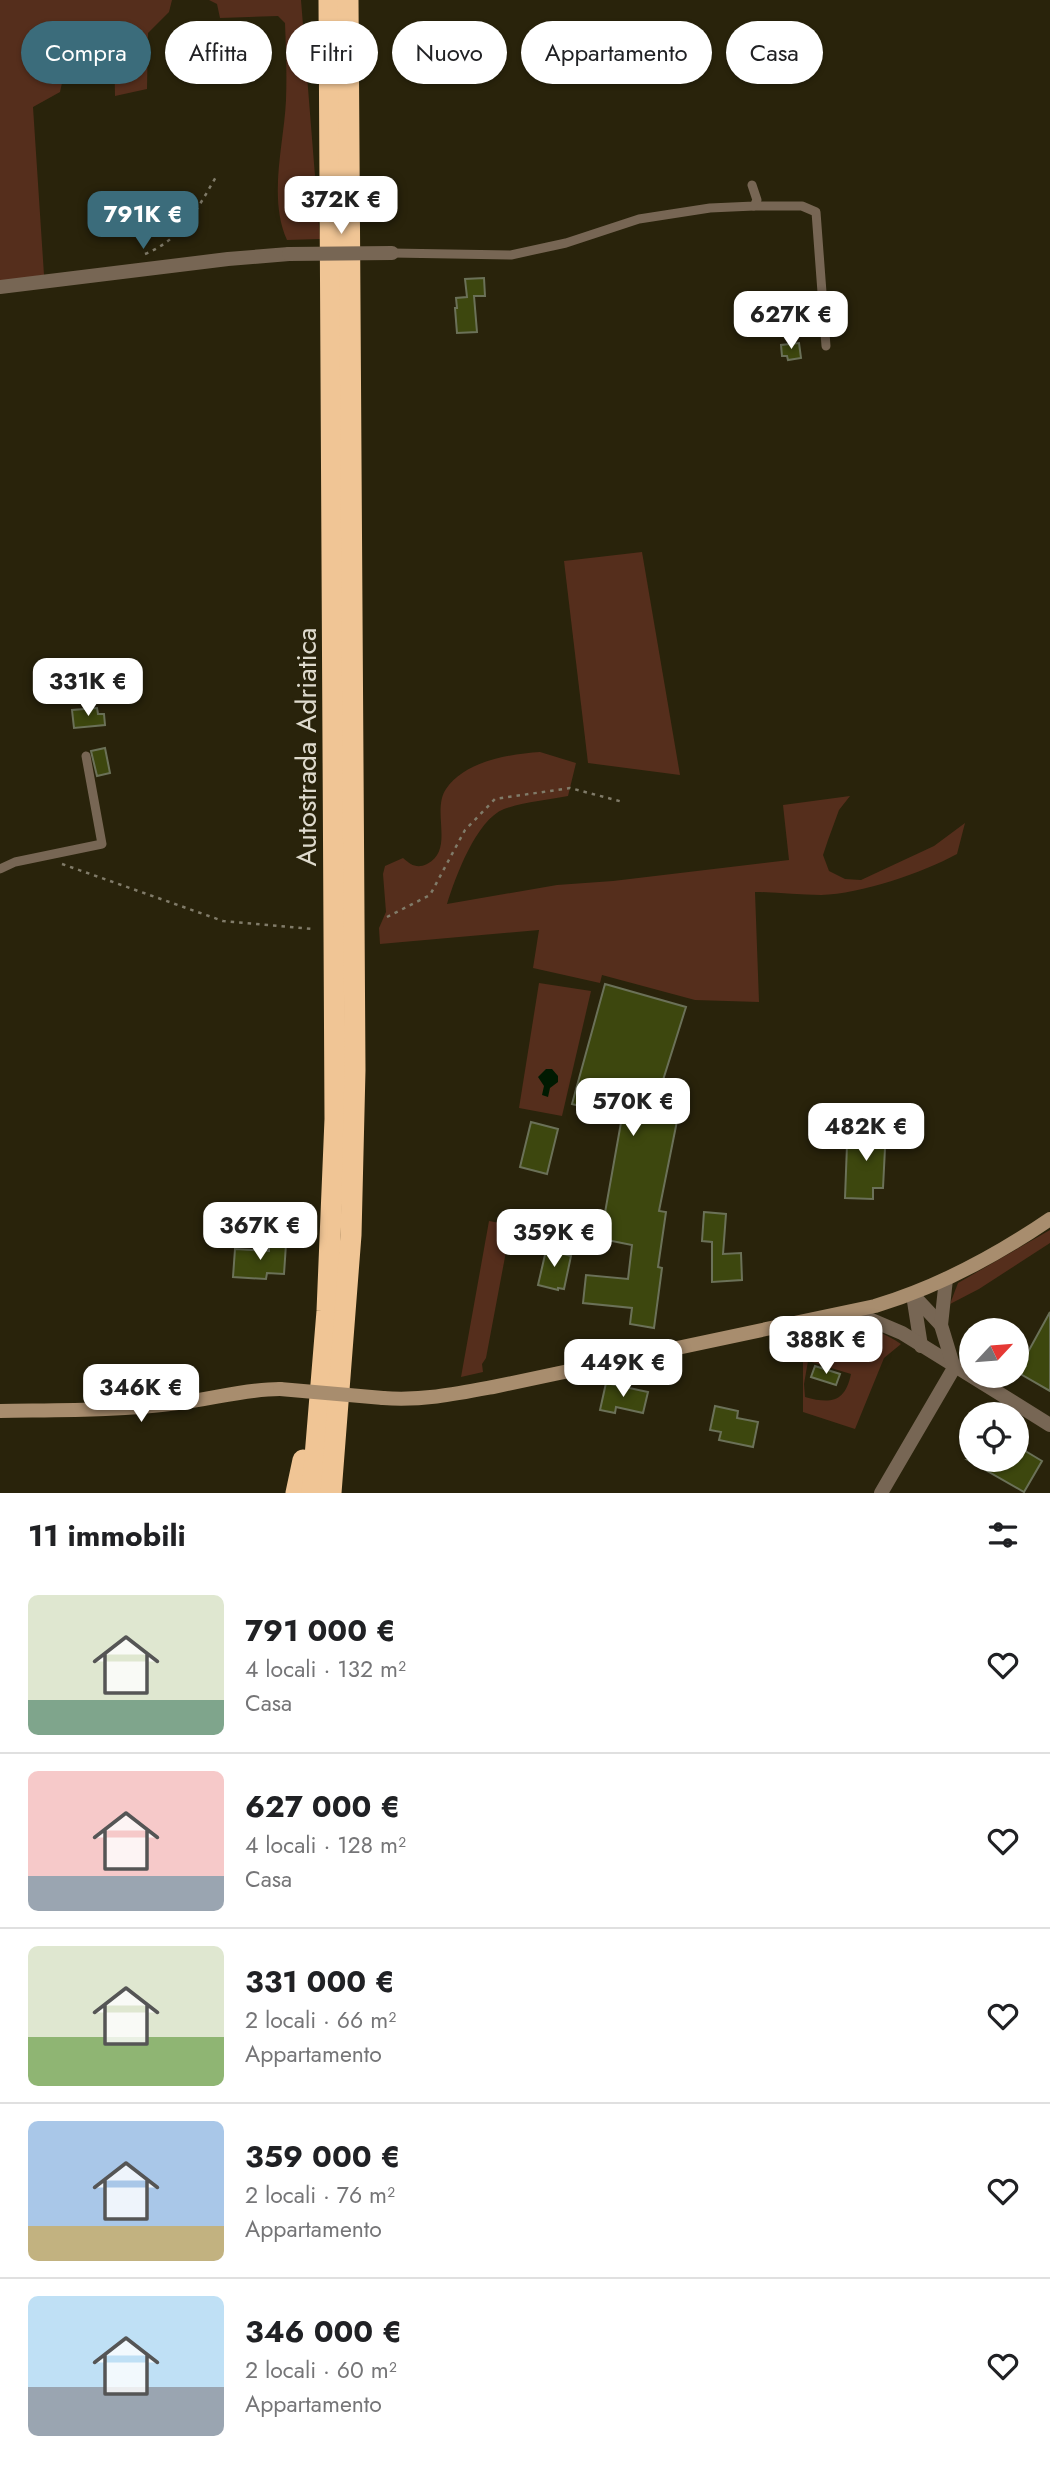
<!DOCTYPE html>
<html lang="it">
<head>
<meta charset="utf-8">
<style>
	body { margin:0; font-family:Jost,sans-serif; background:#f6f6f6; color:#202124; height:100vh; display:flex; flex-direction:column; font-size:26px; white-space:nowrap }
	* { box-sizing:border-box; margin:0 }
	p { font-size:23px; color:#757577 }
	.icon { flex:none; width:38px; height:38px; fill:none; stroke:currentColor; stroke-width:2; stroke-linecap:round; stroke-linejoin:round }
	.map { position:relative; height:1493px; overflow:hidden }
	.sheet { display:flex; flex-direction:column; background:#fff; flex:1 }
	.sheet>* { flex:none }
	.top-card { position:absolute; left:21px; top:21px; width:1008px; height:63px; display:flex; gap:14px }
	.needle { width:46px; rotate:64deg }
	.fabs { position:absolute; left:959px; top:1318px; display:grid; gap:14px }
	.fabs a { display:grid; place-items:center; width:70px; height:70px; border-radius:50%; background:#fff; box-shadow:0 2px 5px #0004; font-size:35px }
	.price { position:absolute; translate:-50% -60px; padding:0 16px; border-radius:14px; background:#fff; color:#222; font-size:23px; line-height:46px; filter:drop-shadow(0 2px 4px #0008) }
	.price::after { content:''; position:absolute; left:50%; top:42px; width:21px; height:16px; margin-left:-10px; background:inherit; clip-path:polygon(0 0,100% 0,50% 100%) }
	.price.active { background:#3b6c7b; color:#fff }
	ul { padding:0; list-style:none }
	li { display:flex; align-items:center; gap:21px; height:175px; padding:0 28px }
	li+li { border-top:2px solid #e0e0e0 }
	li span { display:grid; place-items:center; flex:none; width:196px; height:140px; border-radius:10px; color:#555 }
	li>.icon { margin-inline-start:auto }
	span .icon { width:84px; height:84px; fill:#fffc; stroke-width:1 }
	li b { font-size:30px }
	h2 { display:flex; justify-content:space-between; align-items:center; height:84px; padding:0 28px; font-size:30px }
	.chip { padding:0 24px; border-radius:32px; background:#fff; box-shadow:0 2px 5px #0004; font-size:24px; line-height:63px }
	.chip.active { background:#3b6c7b; color:#fff }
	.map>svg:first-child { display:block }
	.green { fill:#552e1c; fill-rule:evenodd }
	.water { fill:#001a01 }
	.building { fill:#3d470e; stroke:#6b7158; stroke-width:2 }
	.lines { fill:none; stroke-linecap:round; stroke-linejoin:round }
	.path { stroke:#807b69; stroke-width:2.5; stroke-dasharray:3.5 5; stroke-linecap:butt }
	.lane { stroke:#776654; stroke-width:9 }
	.street { stroke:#776654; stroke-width:14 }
	.secondary { stroke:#a88d6e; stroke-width:14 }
	.highway { stroke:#f0c595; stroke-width:21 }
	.street-bridge { stroke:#776654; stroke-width:14 }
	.secondary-bridge { stroke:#a88d6e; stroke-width:14 }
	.labels { text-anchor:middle; stroke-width:5; stroke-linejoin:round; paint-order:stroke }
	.street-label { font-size:28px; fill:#dedacd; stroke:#29230b }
</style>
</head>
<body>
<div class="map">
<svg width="1050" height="1493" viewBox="0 0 1050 1493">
	<rect width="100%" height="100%" fill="#29230b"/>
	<g class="green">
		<path d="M0,0H172L169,12L148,33L147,89L115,96L114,39L70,46L60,92L33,107L44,275L0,282Z"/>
		<path d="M209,0H301L320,239L287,240C268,198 284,144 286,100C287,74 286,49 285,23L278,16L220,18L217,4Z"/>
		<path d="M642,552L680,775L588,763L564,561Z"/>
		<path d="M540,752L576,763L568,796C548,800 524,802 504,809C476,820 455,878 447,904L557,885L613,881L789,860L783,805L850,796L839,810L828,840L823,855L829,871L845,879L861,880L934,846L965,823L957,854C922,873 861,894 821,895C799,895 777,892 755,892L759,1002L695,1000L602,975L600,983L533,968L539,930L380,944L379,928L386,912L383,874L385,866L403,858C411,865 417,869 427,864C455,850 431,811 446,789C465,761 509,754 540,752Z"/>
		<path d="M539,983L591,991L562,1116L519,1108Z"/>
		<path d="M489,1221L511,1225L486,1358L482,1364L483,1372L461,1377Z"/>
		<path d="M1050,1230V1243L979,1289L950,1304L958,1283Z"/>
		<path d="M850,1327C871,1327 884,1333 901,1344L884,1358L855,1429L803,1412V1362L781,1352L785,1337ZM808,1361L851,1374C845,1403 830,1404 805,1397L804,1384Z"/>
	</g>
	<path class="water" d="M546,1069H552L558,1076V1082L550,1088L548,1097L542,1095L544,1086L538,1077Z"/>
	<g class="building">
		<path d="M484,278L485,296H474L477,332L457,333L455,308H457L456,298L467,297L465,279Z"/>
		<path d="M799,343L801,358L788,360L787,356H782L781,345Z"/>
		<path d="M97,708L98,714H104L105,725L74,728L72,710Z"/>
		<path d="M105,748L110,773L97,776L91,751Z"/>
		<path d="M605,984L686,1007L658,1096L681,1101L659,1211L666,1212L658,1267L662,1268L654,1328L630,1324L632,1308L583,1303L586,1275L628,1279L632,1245L592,1237L595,1222L603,1224L622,1117L572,1104Z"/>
		<path d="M531,1122L558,1129L547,1174L520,1167Z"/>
		<path d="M853,1129H889L890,1148H885L883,1188H873V1199L845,1198L847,1145H854Z"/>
		<path d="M704,1212L726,1214L723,1254L741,1253L742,1280L712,1282V1242L702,1241Z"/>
		<path d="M269,1243L286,1244L284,1274L267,1273L266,1279L233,1277L235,1249L269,1251Z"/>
		<path d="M547,1246L560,1250V1253L571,1256L564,1289L558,1288V1290L538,1285Z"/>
		<path d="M1050,1312V1391L1017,1372Z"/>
		<path d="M815,1366L840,1374L836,1385L811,1377Z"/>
		<path d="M606,1383L648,1392L643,1413L616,1407L615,1413L600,1410Z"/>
		<path d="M715,1406L738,1411L737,1418L758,1422L753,1447L719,1440L721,1432L710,1430Z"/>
		<path d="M1017,1446L1042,1461L1024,1492L968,1460H1017Z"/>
	</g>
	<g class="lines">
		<g class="path">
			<path d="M145,254C182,239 198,208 217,175"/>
			<path d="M62,864L223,921L312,929"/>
			<path d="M387,917L430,895L465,830L495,799L570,788L623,802"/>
		</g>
		<g class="lane">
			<path d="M754,206H802L816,212L826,346"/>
			<path d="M392,253L511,255L566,243L639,219L710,208L754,206L757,200L752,185"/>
			<path d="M0,869L15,862L102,844L86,756"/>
		</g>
		<g class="street">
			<path d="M0,287L228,259L289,254"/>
			<path d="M913,1295L921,1346"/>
			<path d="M913,1295L941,1325"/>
			<path d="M842,1314L869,1319L902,1333L1050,1425"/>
			<path d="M881,1493L954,1368L941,1325L946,1279"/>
		</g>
		<g class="secondary">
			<path d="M383,1398C421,1401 456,1394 493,1387L875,1306C938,1287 996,1256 1050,1219"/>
			<path d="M0,1411C59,1410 119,1411 178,1403C213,1399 245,1389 280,1389"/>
		</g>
		<g class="highway">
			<path d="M296,1493L303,1460"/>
			<path d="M312,1493L327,1311L335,1119L329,0"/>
			<path d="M331,1493L351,1235L355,1070L348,0"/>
		</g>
		<path class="street-bridge" d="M289,254L392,253"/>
		<path class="secondary-bridge" d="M280,1389L383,1398"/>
	</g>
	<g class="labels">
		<g class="street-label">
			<text transform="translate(306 747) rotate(-90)" y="10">Autostrada Adriatica</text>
		</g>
	</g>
</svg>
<div class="fabs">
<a><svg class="needle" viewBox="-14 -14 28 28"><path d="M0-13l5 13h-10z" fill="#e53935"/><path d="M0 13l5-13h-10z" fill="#757577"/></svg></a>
<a><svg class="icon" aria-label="locate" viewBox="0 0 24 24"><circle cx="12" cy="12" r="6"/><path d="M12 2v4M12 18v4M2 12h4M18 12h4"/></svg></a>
</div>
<b class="price" style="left:341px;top:236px">372K €</b>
<b class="price active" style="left:143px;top:251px">791K €</b>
<b class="price" style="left:791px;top:351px">627K €</b>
<b class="price" style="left:88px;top:718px">331K €</b>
<b class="price" style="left:633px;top:1138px">570K €</b>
<b class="price" style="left:866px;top:1163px">482K €</b>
<b class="price" style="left:260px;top:1262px">367K €</b>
<b class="price" style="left:554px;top:1269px">359K €</b>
<b class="price" style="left:826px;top:1376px">388K €</b>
<b class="price" style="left:623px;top:1399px">449K €</b>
<b class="price" style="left:141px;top:1424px">346K €</b>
<div class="top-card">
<a class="chip active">Compra</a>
<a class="chip">Affitta</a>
<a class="chip">Filtri</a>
<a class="chip">Nuovo</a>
<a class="chip">Appartamento</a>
<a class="chip">Casa</a>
</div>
</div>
<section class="sheet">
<h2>11 immobili<svg class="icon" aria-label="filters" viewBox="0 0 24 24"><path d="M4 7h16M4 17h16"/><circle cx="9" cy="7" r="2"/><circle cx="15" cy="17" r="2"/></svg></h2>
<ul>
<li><span style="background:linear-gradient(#dfe7d0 75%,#7fa58c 0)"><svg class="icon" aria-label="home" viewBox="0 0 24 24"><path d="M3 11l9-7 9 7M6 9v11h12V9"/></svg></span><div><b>791 000 €</b><p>4 locali · 132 m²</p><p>Casa</p></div><svg class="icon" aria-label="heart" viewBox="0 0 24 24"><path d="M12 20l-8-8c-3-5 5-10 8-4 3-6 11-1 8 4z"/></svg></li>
<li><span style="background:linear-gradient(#f6c9c9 75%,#9aa5b1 0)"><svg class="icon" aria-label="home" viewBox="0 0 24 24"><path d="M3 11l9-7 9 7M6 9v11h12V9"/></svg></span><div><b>627 000 €</b><p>4 locali · 128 m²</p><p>Casa</p></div><svg class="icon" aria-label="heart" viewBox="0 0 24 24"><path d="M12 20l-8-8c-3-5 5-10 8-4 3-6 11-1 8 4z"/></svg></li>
<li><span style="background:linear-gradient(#dfe7d0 65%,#8fb573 0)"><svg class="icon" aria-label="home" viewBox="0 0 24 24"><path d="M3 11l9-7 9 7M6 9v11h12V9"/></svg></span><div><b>331 000 €</b><p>2 locali · 66 m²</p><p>Appartamento</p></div><svg class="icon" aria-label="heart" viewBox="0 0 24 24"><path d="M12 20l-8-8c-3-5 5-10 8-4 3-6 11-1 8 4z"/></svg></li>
<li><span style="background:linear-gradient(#a9c7e8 75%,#c2b280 0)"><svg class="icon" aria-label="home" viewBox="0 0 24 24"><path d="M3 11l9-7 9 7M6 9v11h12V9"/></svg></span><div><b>359 000 €</b><p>2 locali · 76 m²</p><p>Appartamento</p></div><svg class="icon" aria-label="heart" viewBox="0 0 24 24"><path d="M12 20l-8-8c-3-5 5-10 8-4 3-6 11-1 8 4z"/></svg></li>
<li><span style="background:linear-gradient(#bfe0f5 65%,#9aa5b1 0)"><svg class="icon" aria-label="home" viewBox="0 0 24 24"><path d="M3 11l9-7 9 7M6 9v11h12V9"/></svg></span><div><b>346 000 €</b><p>2 locali · 60 m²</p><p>Appartamento</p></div><svg class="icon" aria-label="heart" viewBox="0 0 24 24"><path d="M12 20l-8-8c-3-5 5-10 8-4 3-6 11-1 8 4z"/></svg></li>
</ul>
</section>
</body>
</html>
